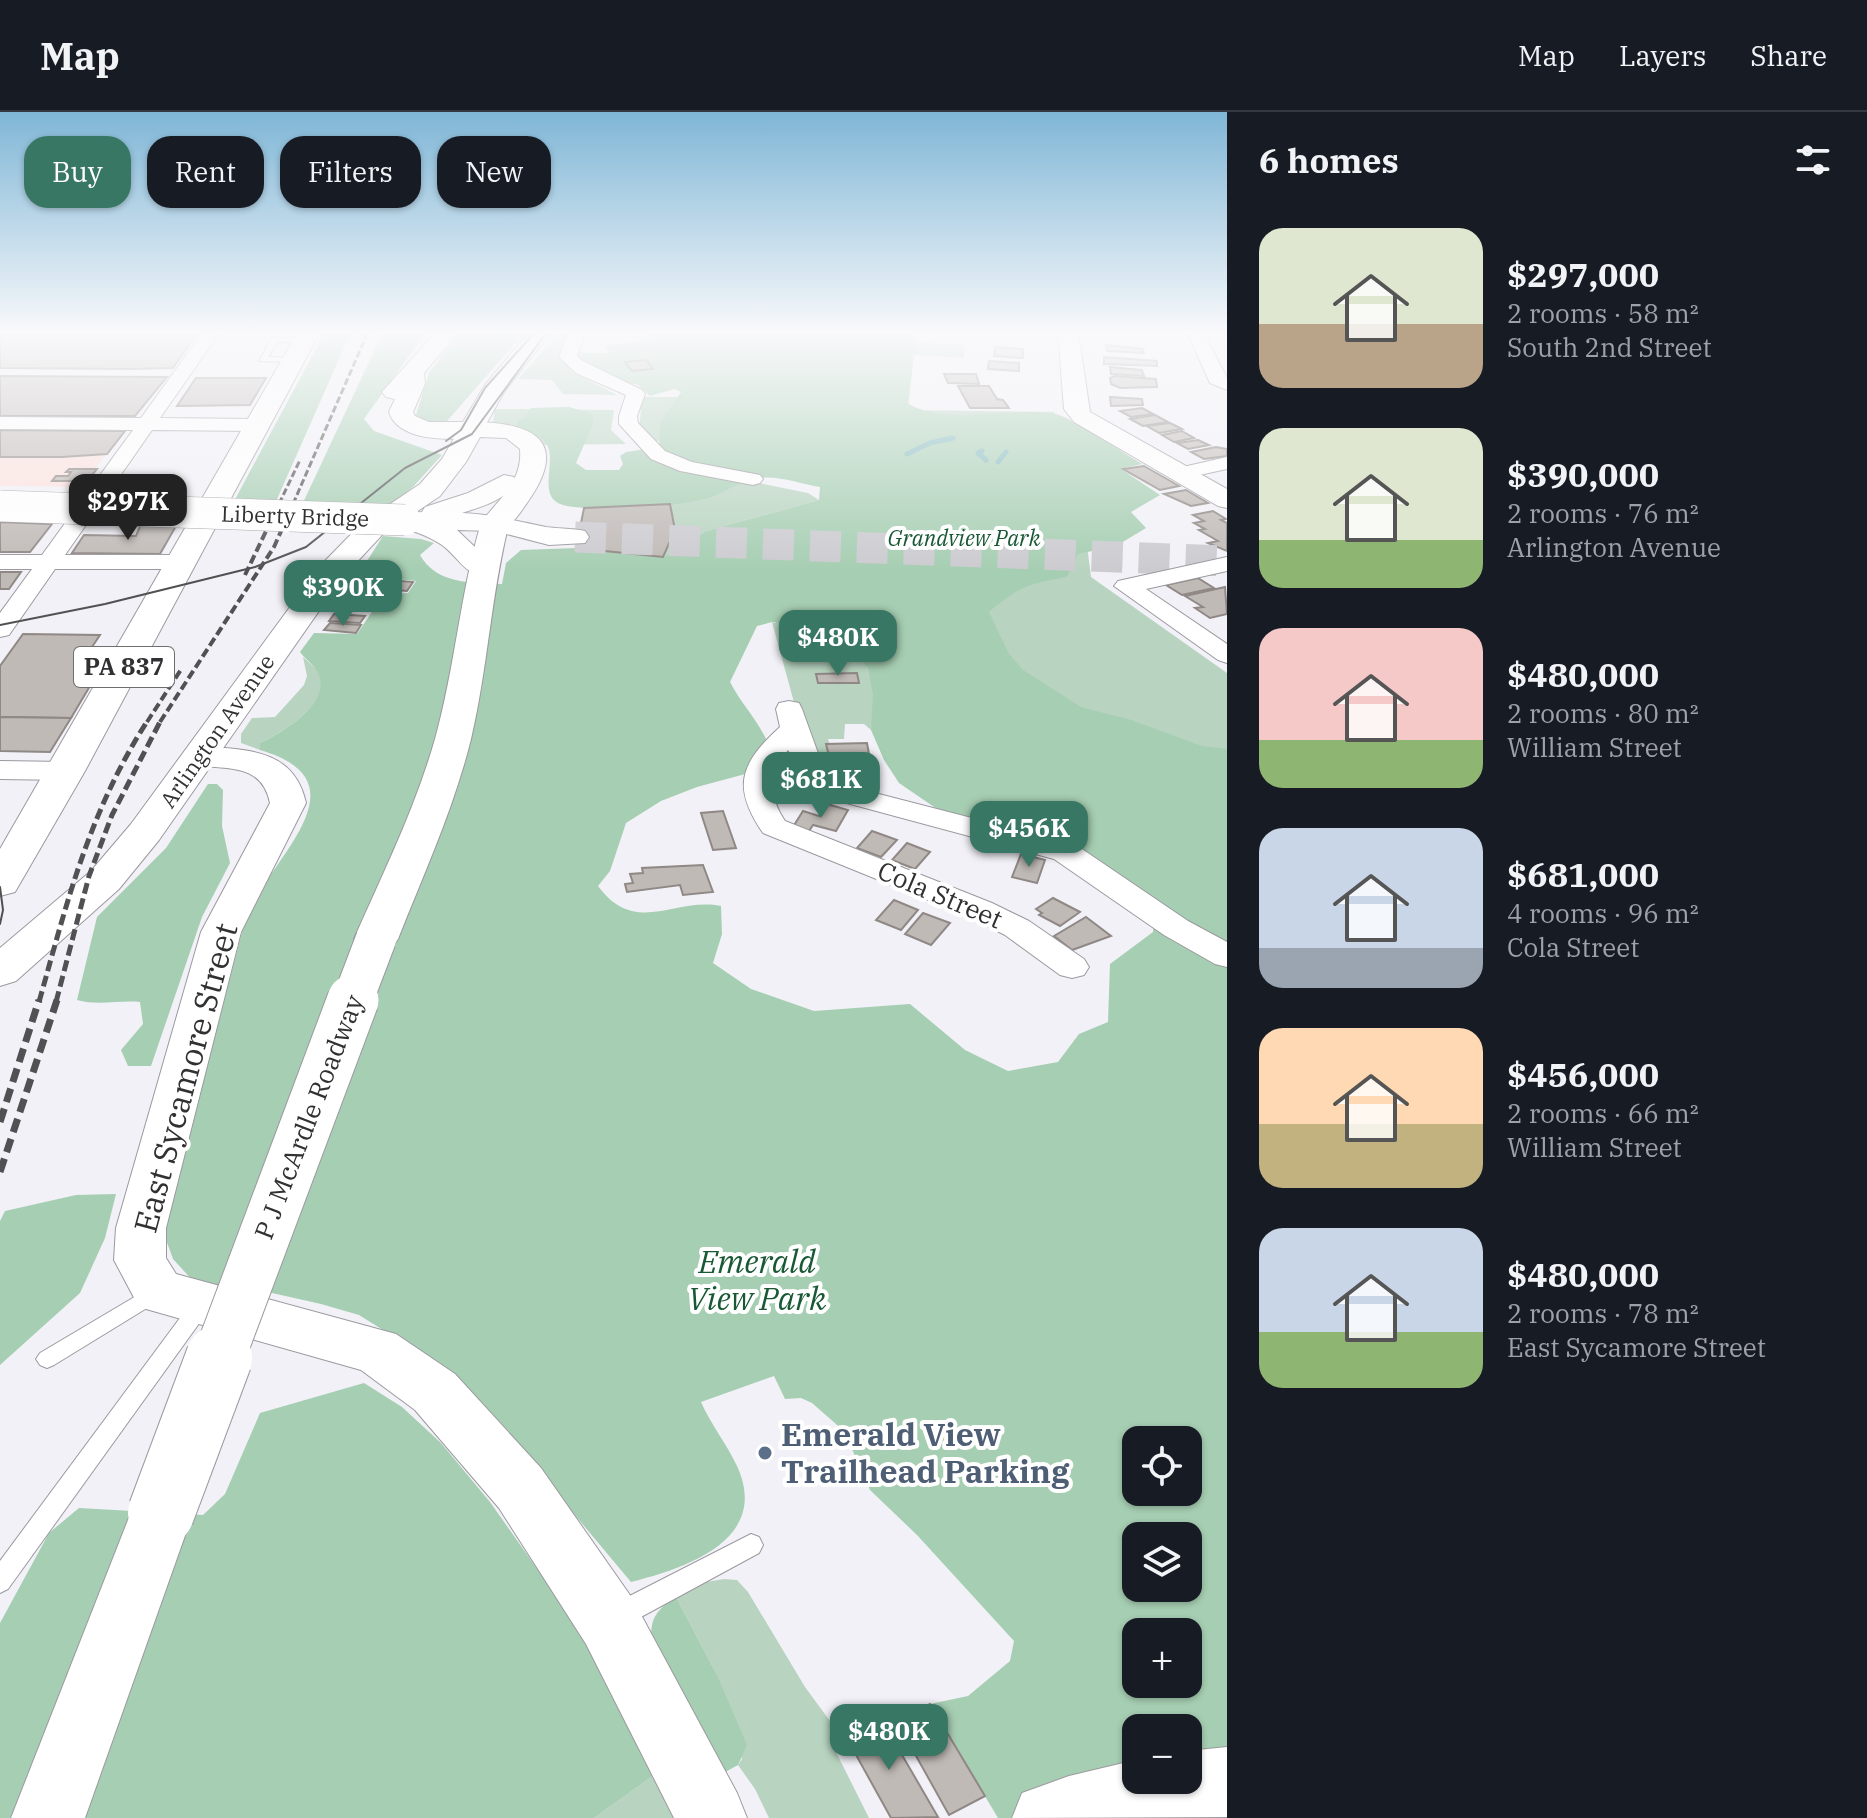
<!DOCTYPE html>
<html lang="en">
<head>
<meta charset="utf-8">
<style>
	body { margin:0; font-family:"IBM Plex Serif",serif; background:#242831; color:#f1f3f6; height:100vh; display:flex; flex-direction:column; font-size:30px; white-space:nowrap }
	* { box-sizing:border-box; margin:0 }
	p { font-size:26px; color:#9ea1a6 }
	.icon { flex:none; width:44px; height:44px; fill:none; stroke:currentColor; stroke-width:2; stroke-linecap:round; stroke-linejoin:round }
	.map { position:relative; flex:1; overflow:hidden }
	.sheet { display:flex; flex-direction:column; background:#171b24; width:640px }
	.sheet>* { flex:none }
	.banner { position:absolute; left:24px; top:24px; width:760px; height:72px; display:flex; gap:16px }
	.buttons { position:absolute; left:1122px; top:1314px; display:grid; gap:16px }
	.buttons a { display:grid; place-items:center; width:80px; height:80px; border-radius:16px; background:#171b24; box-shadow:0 2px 6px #0004; font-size:40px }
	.price { position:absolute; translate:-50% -68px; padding:0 18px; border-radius:16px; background:#387764; color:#fff; font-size:26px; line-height:52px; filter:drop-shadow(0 2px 4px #0008) }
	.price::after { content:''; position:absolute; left:50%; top:48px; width:24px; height:18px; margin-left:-12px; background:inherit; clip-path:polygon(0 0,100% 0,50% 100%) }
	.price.selected { background:#222; color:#fff }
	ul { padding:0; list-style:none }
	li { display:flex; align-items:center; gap:24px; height:200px; padding:0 32px }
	li span { display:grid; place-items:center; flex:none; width:224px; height:160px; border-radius:24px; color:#555 }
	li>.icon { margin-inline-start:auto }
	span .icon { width:96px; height:96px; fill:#fffc; stroke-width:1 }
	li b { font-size:34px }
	h2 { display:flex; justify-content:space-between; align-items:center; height:96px; padding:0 32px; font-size:34px }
	.chip { padding:0 28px; border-radius:24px; background:#171b24; box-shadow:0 2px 6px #0004; font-size:28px; line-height:72px }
	.chip.selected { background:#387764; color:#fff }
	header { display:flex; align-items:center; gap:48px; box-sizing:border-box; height:112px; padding:0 40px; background:#171b24; border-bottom:2px solid #363941 }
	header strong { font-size:38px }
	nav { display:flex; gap:44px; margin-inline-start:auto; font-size:28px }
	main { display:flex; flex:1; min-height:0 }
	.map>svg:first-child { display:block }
	.industrial { fill:#fce1dd }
	.green { fill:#b8d4c0; fill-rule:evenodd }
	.forest { fill:#a6ceb2; fill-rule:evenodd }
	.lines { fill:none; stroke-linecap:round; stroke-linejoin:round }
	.stream { stroke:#82b9bc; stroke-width:5 }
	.building { fill:#c0bab6; stroke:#8f8885; stroke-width:2 }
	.trunk-tunnel { stroke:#cbcbd0; stroke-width:31; stroke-dasharray:31 16; stroke-linecap:butt }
	.service-casing { stroke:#9b999f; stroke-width:2 }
	.minor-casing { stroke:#9b999f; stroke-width:2 }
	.tertiary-casing { stroke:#9b999f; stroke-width:2 }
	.secondary-casing { stroke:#9b999f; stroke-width:2 }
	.primary-casing { stroke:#9b999f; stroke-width:2 }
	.trunk-casing { stroke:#9b999f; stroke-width:2 }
	.service { fill:#fff; fill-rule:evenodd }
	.minor { fill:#fff; fill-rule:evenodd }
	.tertiary { fill:#fff; fill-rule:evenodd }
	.secondary { fill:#fff; fill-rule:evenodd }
	.primary { fill:#fff; fill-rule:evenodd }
	.trunk { fill:#fff; fill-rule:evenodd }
	.tram { stroke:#515153; stroke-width:2 }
	.rail-far3 { stroke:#515153; stroke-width:3; stroke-dasharray:7 3; stroke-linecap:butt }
	.rail-far2 { stroke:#515153; stroke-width:4; stroke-dasharray:9 4; stroke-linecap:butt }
	.rail-far1 { stroke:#515153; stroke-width:5; stroke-dasharray:11 5; stroke-linecap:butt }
	.rail { stroke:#515153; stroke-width:7; stroke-dasharray:14 7; stroke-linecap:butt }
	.secondary-bridge-far2-casing { stroke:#9b999f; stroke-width:42; stroke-linecap:butt }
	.secondary-bridge-far1-casing { stroke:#9b999f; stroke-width:53; stroke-linecap:butt }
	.secondary-bridge-casing { stroke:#9b999f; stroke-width:68; stroke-linecap:butt }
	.trunk-bridge-casing { stroke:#9b999f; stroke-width:32; stroke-linecap:butt }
	.secondary-bridge-far2 { stroke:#fff; stroke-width:40 }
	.secondary-bridge-far1 { stroke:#fff; stroke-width:51 }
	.secondary-bridge { stroke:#fff; stroke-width:66 }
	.trunk-bridge { stroke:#fff; stroke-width:31 }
	.service-dot { fill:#5c6f8a; stroke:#fff; stroke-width:3 }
	.labels { text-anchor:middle; stroke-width:8; stroke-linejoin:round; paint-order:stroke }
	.far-street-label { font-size:22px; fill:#313133; stroke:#fff }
	.far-park-label { font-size:22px; font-style:italic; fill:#185834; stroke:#fff }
	.shield { fill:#fff; stroke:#6f6f70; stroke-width:2 }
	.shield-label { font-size:24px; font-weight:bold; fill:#313133 }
	.street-label { font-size:26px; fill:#313133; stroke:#fff }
	.near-street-label { font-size:32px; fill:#313133; stroke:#fff }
	.near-park-label { font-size:32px; font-style:italic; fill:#185834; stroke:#fff }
	.near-service-label { font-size:32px; font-weight:bold; fill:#4e5e75; stroke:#fff; text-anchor:start }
</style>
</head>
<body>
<header>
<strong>Map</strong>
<nav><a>Map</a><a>Layers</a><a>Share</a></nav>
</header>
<main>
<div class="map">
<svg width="1227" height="1706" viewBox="0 0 1227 1706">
	<rect width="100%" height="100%" fill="#f2f1f7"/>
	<path class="industrial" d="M0,315H127L81,375L0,374Z"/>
	<g class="green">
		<path d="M560,220H572L567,250L574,261L617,283L563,282L552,268L518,267Z"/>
		<path d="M679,220H915L914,230L965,233L964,246L914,243L908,298L1054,300L1085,418L1091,465L1227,561V761L872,613L871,618L864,612H845L844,627H828L837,655L851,656L869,678L884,688L832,670L798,605L772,510L775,511L850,395L762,318L649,330L639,319L642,285H778L775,273L622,272L590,246L591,241H679ZM861,546L953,570H871L868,557Z"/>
		<path d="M494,297L614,298L611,318L626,332L531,333L493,318Z"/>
		<path d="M749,369L808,381L819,388L706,419L663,445L675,418L670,392Z"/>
		<path d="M303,545C307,549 313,553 317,558C337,589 281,621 260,631V638L241,631V622L252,606L275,605L304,573L307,564Z"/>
		<path d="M724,1467L737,1468L748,1480L805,1575L841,1624L831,1630L869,1706H769L755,1677L738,1653L742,1647L716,1561L676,1485L706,1470Z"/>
		<path d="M654,1663L684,1706H594Z"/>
	</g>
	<g class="forest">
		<path d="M325,220H351L274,394L232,393Z"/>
		<path d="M383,220H426L364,307L374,319L442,343L413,375L384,398L301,395Z"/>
		<path d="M460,220H525L447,309L438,313L415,306L429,261Z"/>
		<path d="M646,220H909L908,225L920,238L914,242L907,291C945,315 1012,294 1056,302C1070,305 1125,342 1142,352L1121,357L1160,383L1131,400L1146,416L1116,434L1078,442L1067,465C1031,471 1017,475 989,500L1009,542L1023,558L1081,595L1131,608L1202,634L1227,637V1706H998L930,1592L968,1584L1010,1549L1014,1529L917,1423L870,1378L844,1319L812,1291L801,1286L785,1287L774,1264L701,1290C711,1313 727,1332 737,1354C771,1428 686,1456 631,1470L533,1353L396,1226L359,1203L321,1192L272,1181L194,1170L173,1147L164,1122L242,820C248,807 252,793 259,781C291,728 356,666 260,638V631C281,621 335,590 317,559C313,552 305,547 300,540L314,521L357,522L384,482L408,481L416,469L358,463L383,424L421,427L434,431L420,443C436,472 472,471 502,472L506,451L521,438L576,436L663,445L706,419L819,388L820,375C802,372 777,363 760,366C742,368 726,380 708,386C676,395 595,401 563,393C536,386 557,350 547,333C541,322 528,318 517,314V309L524,306L531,296L569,295L593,302V312L576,351L586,358H619L623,352L620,344L626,340L659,335L660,310L681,280L675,277L650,284L638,273L600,260L576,245L577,240L606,242L609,240L606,237L608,233L651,227ZM772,510L825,514L850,532L868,557L873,583L871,618L884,648L899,671L940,699L1129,777L1155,794L1153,820L1110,852L1108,910L1079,922L1058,950L1008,959L965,938L910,892L814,899L751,877L713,851L722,822L721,794C673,785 636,825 598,774L610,759L626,711L661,689L697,675L749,661L766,627C756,606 740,590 730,570L757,514ZM1136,1328H1188V1380H1136ZM1136,1424H1188V1476H1136ZM1136,1520H1188V1572H1136ZM1136,1616H1188V1668H1136Z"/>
		<path d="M208,672H217L223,678L222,714L230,751L202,805L151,954H128L121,938L143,912L140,890C119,888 98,894 77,888L97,805L166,736Z"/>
		<path d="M116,1082L105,1126L80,1181L0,1253V1109L5,1099L76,1083Z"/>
		<path d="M364,1271L402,1295L441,1331L490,1390L595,1539L654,1663L594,1706H0V1511L49,1421L79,1396L203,1403L225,1382L260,1301Z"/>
		<path d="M676,1485L716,1561L747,1633L738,1653L718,1664L651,1525C651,1504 658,1497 676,1485Z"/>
	</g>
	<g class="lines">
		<g class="stream">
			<path d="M982,339L978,341L986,348"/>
			<path d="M907,342L930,331L953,326"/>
			<path d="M998,350L1006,340"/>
		</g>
	</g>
	<g class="building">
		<path d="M0,220H198L173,256L130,257L0,256Z"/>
		<path d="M1106,233L1143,237L1144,241L1107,239Z"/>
		<path d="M995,235L1023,237V246L994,244Z"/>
		<path d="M1104,245L1157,249V254L1104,252Z"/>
		<path d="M646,248L653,257L632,259L625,250Z"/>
		<path d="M989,249L1019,251V259L988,257Z"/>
		<path d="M1110,255L1142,258L1144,264L1111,262Z"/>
		<path d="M944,262H976L979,272L948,271Z"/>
		<path d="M0,264L167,265L135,304H0Z"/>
		<path d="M1115,264L1156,267L1157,275L1120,276L1111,272L1110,266Z"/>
		<path d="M196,266H266L250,293L177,294Z"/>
		<path d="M958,274H989L997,287L1003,288L1009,296H970Z"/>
		<path d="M1110,285L1142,287L1143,293L1111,294Z"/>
		<path d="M1142,296L1153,302L1131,305L1120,299Z"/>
		<path d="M1155,303L1168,310L1143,314L1130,307Z"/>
		<path d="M1170,311L1182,317L1159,321L1147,314Z"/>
		<path d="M0,318L125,319L107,342L62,345H0Z"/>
		<path d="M1182,319L1194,326L1174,330L1162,323Z"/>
		<path d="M1198,328L1209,333L1188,337L1177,331Z"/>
		<path d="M1216,335L1227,337V344L1204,347L1191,340Z"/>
		<path d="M1144,354L1179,374L1160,378L1123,357Z"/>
		<path d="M69,357H97L87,369H52L56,364H68L71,360H66Z"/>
		<path d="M1186,378L1208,391L1191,394L1164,382Z"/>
		<path d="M670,392L675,418L663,445L576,436L584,396Z"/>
		<path d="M1213,399L1226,407L1221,408L1227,411V439L1208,431L1218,429L1199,418L1205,417L1194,411L1204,409L1193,403Z"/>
		<path d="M0,410L52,412L30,440H0Z"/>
		<path d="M141,412L176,414L160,442L72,441L84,423L136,424Z"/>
		<path d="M0,460H21L9,477H0Z"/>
		<path d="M365,466L413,470L407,479L358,475Z"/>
		<path d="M1198,466L1214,476L1182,483L1166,473Z"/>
		<path d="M1225,475L1227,502L1210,506L1195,496L1203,495L1185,484Z"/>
		<path d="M353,476L381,478L371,493L343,491Z"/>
		<path d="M334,502L365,504L360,511L329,509Z"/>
		<path d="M330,511L361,513L356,521L324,518Z"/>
		<path d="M23,522L100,523L88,541L109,542L71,606L0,605V554Z"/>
		<path d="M857,561L859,571H818L816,562Z"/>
		<path d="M0,605L71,606L50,640L0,639Z"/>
		<path d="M867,631L869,642H854L856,652H831L826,632Z"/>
		<path d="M827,692L848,698L836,719L813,713L807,722L791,718L803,699L819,704Z"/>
		<path d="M723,699L736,736L713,738L701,701Z"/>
		<path d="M872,719L897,728L881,745L857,736Z"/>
		<path d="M907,731L930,740L915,757L892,748Z"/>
		<path d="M1021,742L1045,748L1037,771L1012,765Z"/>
		<path d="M703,753L713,780L683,783L680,773L627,780L625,772L633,771L630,762L643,761L642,756Z"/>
		<path d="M1053,786L1080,800L1060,814L1039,803L1042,801L1036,797Z"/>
		<path d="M894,788L918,798L901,818L876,808Z"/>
		<path d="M923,801L950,811L931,833L905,822Z"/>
		<path d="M1086,805L1111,824L1072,838L1054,824Z"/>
		<path d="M930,1592L985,1684L949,1703L896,1608Z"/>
		<path d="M880,1605L938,1705L891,1706L845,1623Z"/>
	</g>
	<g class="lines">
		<path class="trunk-tunnel" d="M575,425L1227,449"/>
		<g class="service-casing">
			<g id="service">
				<path d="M272,226H305L309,228L305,230H277L268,245L293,246L296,250L259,249Z"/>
				<path d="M153,1174L160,1176L163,1182L160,1188L54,1253L47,1256L40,1253L36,1247L40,1241Z"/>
				<path d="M201,1184L208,1187L211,1193L208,1199L8,1477L0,1481V1449L194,1187Z"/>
				<path d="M751,1422L759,1425L763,1433L759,1441L628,1512L619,1515L610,1512L607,1503L610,1494Z"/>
			</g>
		</g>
		<g class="minor-casing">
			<g id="minor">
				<path d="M203,220H220L160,306L257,307L267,313L257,319L152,318L65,443H180L188,445L191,450L188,455L180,457H55L9,523L0,525V501L32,457H0V443H42L133,318L0,317V305L141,306Z"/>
				<path d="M569,220H585L577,244L581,248L642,278L645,282L637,304L638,311L665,339L692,350L760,363L763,367L760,371L753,373L680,359L651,347L619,312V304L626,283L576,261L559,245Z"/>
				<path d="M1187,220H1203L1227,266V278L1210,271Z"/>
				<path d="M1227,345V357L1181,367L1171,361L1174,357Z"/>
				<path d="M1227,445V459L1146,477L1227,532V551L1218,548L1114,474L1118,469Z"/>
				<path d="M789,589L799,591L802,597L819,644L829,658L848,674L1076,733L1188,809L1227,830V855L1215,852L1164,823L1054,747L828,686L809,671L788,638C769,662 768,684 785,709L992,791L1029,809L1084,847L1089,855L1084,863L1072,866L1060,863L1005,823L970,805L763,721C732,676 739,652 780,615L776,597L779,591Z"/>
				<path d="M0,649L66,650L76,653L80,659L76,665L66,668L0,667Z"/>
			</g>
		</g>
		<g class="tertiary-casing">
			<g id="tertiary">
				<path d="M1058,220H1078L1090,300L1227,377V396L1218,394L1074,310L1064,297Z"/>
				<path d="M199,634C246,638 294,636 306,691L241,820L166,1116V1146L176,1162L396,1222L455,1262L541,1356L632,1486L737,1681L747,1706H674L586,1532L499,1396L415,1298L361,1258L139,1195L114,1148L116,1116L201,820L270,691C261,647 221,660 187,651L182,644L187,637Z"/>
				<path d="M1227,1635V1705L1012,1706L1022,1681L1069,1664L1136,1648V1668H1188V1639Z"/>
			</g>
		</g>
		<g class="secondary-casing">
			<g id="secondary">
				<path d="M436,220H459L424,261L425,272L413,300L415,304L429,310H463L485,273L529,220H551L504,280L480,323C454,330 398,330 389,300L395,287L386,285L382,280Z"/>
				<path d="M495,403L505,405L509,411C491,482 488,556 471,627C454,696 424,761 398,827L391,837L376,841L361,837L354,827C383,761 415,697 435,627C455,556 460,482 481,411L485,405Z"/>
				<path d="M161,1371L183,1380L193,1401L85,1706H11L139,1380Z"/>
			</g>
		</g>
		<g class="primary-casing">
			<g id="primary">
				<path d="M298,220H320L85,659L15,780L0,784V737Z"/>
				<path d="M471,310C525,310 571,324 531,385C524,395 514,412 503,417C497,420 491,419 485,417L481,411C498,387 523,370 520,337L506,326L480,325L466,350L440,384L382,423L342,466L159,728L119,777L16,869L0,874V836L91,759L131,712L320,454L362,411L420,372L442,347L462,313Z"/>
			</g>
		</g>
		<g class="trunk-casing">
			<path id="trunk" d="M504,363L514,365L517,371C505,388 481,395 462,401C491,402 517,409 546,415C559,417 572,416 585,419L589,425L585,431L549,433L495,419L457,418L497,456L493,462C467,469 460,446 442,433C429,424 409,417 395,414L391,408L395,402L422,400L425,395L468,381Z"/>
		</g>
		<use href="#service" class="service"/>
		<use href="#minor" class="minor"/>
		<use href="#tertiary" class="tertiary"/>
		<use href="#secondary" class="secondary"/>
		<use href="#primary" class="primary"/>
		<use href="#trunk" class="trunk"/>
		<g class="tram">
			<path d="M446,329L461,318L485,276L535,220"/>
			<path d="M0,513L105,492L255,455L306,435L405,356L472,322L547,220"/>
			<path d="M0,775L3,798L0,812"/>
		</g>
		<g class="rail-far3">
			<path d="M279,392L300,348"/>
			<path d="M293,392L368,220"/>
		</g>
		<g class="rail-far2">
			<path d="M245,463L280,390"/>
			<path d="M147,610L182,556"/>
			<path d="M160,610L274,435L294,390"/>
		</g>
		<g class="rail-far1">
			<path d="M39,890C68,787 89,700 148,608"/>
			<path d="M56,890L89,764L112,703L161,608"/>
		</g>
		<g class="rail">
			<path d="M0,1010L39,888"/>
			<path d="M0,1060L57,888"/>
		</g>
		<g class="secondary-bridge-far2-casing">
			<path id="secondary-bridge-far2" d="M352,890L376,827"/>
		</g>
		<g class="secondary-bridge-far1-casing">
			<path id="secondary-bridge-far1" d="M218,1248L353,888"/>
		</g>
		<g class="secondary-bridge-casing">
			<path id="secondary-bridge" d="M161,1401L219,1246"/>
		</g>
		<g class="trunk-bridge-casing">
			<path id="trunk-bridge" d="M0,394L405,408"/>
		</g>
		<use href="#secondary-bridge-far2" class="secondary-bridge-far2"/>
		<use href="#secondary-bridge-far1" class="secondary-bridge-far1"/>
		<use href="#secondary-bridge" class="secondary-bridge"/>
		<use href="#trunk-bridge" class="trunk-bridge"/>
	</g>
	<linearGradient id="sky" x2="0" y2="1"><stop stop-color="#7fb6d6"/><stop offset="0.48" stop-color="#f9f9fb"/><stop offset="1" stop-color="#f9f9fb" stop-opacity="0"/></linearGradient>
	<rect width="1227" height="459" fill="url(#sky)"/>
	<circle class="service-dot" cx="765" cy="1341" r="8"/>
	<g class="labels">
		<g class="far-street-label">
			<text transform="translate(295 404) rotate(2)" y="8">Liberty Bridge</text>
			<text transform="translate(217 619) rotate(-55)" y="8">Arlington Avenue</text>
		</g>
		<g class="far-park-label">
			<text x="964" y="434">Grandview Park</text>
		</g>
		<rect class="shield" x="74" y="535" width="100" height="40" rx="6"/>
		<g class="shield-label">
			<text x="124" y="563">PA 837</text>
		</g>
		<g class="street-label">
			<text transform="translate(940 783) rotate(23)" y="9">Cola Street</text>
			<text transform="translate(309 1005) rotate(-69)" y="9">P J McArdle Roadway</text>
		</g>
		<g class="near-street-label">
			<text transform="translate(186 966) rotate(-75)" y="11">East Sycamore Street</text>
		</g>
		<g class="near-park-label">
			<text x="757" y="1161">Emerald<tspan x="757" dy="37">View Park</tspan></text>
		</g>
		<g class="near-service-label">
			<text x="781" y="1334">Emerald View<tspan x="781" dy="37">Trailhead Parking</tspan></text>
		</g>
	</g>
</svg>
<div class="buttons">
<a><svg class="icon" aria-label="locate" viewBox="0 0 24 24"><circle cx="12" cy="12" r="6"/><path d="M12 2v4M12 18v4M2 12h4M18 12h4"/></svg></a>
<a><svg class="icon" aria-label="layers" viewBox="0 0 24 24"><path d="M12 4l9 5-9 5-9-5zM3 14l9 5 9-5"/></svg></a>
<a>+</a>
<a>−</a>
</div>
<b class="price selected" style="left:128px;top:430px">$297K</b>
<b class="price" style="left:343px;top:516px">$390K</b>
<b class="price" style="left:838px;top:566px">$480K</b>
<b class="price" style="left:821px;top:708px">$681K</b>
<b class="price" style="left:1029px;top:757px">$456K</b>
<b class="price" style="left:889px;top:1660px">$480K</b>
<div class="banner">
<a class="chip selected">Buy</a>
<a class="chip">Rent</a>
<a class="chip">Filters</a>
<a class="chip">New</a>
</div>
</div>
<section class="sheet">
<h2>6 homes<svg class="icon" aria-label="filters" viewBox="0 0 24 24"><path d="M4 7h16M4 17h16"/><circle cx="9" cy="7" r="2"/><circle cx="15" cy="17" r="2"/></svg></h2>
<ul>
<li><span style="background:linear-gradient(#dfe7d0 60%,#b9a48a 0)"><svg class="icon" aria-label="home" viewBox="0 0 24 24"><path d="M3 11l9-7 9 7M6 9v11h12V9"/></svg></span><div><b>$297,000</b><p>2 rooms · 58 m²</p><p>South 2nd Street</p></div></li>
<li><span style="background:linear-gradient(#dfe7d0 70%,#8fb573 0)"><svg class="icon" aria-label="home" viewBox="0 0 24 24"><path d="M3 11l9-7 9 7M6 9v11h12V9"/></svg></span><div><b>$390,000</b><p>2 rooms · 76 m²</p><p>Arlington Avenue</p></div></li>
<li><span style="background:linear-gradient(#f6c9c9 70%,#8fb573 0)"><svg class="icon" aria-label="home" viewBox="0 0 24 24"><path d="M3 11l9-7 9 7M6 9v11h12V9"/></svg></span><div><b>$480,000</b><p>2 rooms · 80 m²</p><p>William Street</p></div></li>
<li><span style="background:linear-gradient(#c9d6e8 75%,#9aa5b1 0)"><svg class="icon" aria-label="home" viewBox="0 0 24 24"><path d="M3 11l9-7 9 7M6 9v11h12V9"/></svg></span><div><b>$681,000</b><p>4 rooms · 96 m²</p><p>Cola Street</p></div></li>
<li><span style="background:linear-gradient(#ffd9b3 60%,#c2b280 0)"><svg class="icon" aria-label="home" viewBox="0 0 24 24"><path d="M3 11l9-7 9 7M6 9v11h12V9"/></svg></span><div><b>$456,000</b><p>2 rooms · 66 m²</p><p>William Street</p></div></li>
<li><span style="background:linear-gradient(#c9d6e8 65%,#8fb573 0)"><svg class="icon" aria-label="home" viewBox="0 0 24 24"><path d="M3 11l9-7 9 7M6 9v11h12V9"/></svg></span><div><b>$480,000</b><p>2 rooms · 78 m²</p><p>East Sycamore Street</p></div></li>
</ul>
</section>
</main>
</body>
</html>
